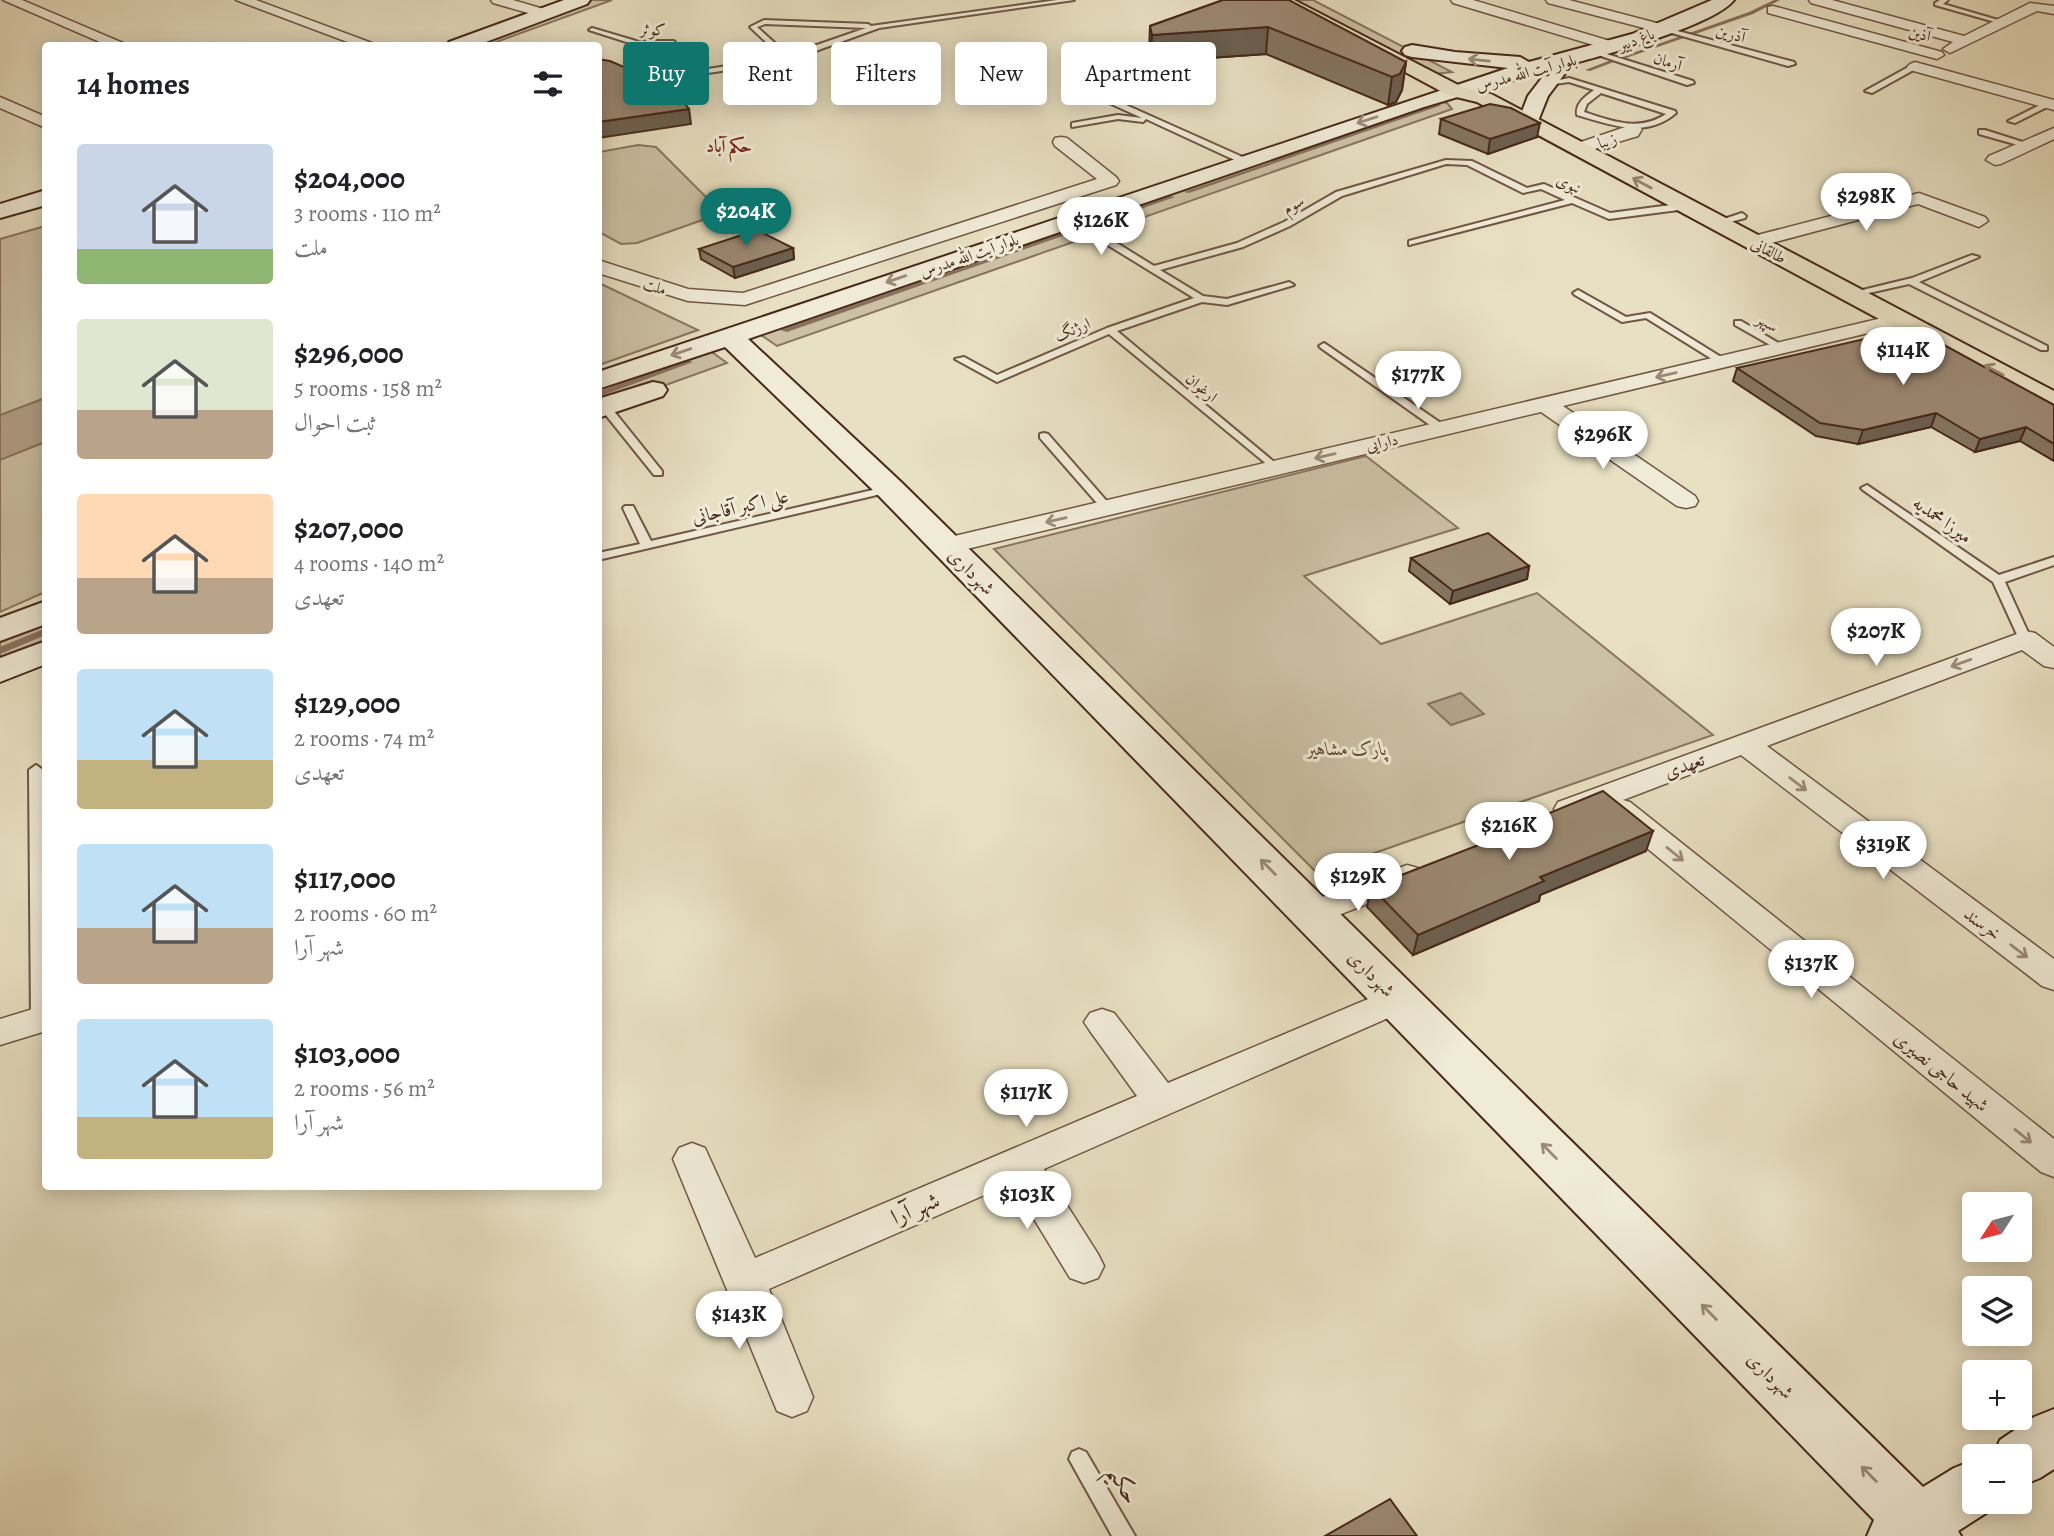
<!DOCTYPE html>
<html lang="en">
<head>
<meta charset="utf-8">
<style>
	body { margin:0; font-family:Alegreya,Amiri,serif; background:#f2f2f2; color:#202124; height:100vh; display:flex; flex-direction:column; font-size:26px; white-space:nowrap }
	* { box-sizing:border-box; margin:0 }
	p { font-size:23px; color:#757577 }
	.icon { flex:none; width:38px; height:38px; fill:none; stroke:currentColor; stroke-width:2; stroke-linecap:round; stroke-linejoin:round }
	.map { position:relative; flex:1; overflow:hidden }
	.side { position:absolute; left:42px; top:42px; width:560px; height:1148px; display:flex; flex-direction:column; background:#fff; border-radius:7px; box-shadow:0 4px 18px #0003 }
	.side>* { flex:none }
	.top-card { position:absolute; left:623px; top:42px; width:665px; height:63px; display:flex; gap:14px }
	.needle { width:46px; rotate:234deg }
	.buttons { position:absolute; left:1962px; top:1192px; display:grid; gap:14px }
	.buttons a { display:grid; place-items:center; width:70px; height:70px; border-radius:7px; background:#fff; box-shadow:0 4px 18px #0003; font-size:35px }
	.price { position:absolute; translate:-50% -60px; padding:0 16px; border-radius:24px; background:#fff; color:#222; font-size:23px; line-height:46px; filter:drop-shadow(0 2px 4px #0008) }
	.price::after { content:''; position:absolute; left:50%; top:42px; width:21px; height:16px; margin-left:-10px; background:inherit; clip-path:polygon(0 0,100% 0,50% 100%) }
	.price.active { background:#0f766e; color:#fff }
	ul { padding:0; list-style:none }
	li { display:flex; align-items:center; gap:21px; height:175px; padding:0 35px }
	li span { display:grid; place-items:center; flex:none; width:196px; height:140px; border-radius:7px; color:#555 }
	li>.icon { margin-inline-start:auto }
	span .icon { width:84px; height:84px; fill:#fffc; stroke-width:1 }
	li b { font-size:30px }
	h2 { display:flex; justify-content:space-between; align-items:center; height:84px; padding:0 35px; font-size:30px }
	.tag { padding:0 24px; border-radius:7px; background:#fff; box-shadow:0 4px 18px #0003; font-size:24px; line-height:63px }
	.tag.active { background:#0f766e; color:#fff }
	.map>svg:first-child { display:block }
	.green { fill:#cdc1a5; stroke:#8a745f; stroke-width:2 }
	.water { fill:#b2a189; stroke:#88715c; stroke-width:2 }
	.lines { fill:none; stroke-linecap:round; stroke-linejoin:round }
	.stream { fill:#88715c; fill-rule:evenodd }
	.lane-casing { stroke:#705643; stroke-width:4 }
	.street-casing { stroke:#705643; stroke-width:3 }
	.secondary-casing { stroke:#482819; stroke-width:4 }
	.primary-casing { stroke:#482819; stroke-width:4 }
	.lane { fill:#f0ebd7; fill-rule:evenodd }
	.street { fill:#f0ebd7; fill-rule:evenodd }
	.secondary { fill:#f0ebd7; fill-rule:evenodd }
	.primary { fill:#e8e0c2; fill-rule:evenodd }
	.wall { fill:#857561; stroke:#482819; stroke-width:2 }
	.shaded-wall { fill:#6c5f4f; stroke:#482819; stroke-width:2 }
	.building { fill:#9b8871; stroke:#482819; stroke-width:2 }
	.oneway { stroke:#9c8a78 }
	.oneway2 { stroke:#98846e }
	.labels { text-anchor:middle; stroke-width:6; stroke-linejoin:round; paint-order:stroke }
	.far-street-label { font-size:16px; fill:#482819; stroke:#f0ebd7 }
	.far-neighbourhood-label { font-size:18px; font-weight:bold; fill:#7a1f14; stroke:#f0ebd7 }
	.street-label { font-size:19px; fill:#482819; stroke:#f0ebd7 }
	.park-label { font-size:19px; font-style:italic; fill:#634735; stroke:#f0ebd7 }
	.near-street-label { font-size:23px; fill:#482819; stroke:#f0ebd7 }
</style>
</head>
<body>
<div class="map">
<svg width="2054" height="1536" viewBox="0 0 2054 1536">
	<rect width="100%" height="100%" fill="#e8e0c2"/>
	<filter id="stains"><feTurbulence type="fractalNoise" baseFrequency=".00286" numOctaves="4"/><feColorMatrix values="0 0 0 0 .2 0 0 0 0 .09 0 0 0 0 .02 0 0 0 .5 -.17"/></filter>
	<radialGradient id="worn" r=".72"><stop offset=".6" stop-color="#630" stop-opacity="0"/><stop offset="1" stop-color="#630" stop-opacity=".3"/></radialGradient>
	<g class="green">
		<path d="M581,0H612L488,45L456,46Z"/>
		<path d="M1280,0H1313L1452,72L1425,75Z"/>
		<path d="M1437,101L1447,103L1452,109L777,346L751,328Z"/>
		<path d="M638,145L656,147L720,211L711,217L637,243L621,244L599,232V152Z"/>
		<path d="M45,226V592L0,612V239Z"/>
		<path d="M599,283L698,330L599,365Z"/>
		<path d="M702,345L727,363L599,409V381Z"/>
		<path d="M1366,456L1458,528L1304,576L1381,644L1537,593L1713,735L1317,873L994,549Z"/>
		<path d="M45,611V651L0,671V631Z"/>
	</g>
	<g class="water">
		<path d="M45,398V442L0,460V415Z"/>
		<path d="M1461,693L1484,714L1451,725L1428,704Z"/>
	</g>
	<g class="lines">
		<g class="stream">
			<path d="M1774,0H1780L1753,14L1626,58L1621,57L1749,12Z"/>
			<path d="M1614,59L1619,60L1590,71L1585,70Z"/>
			<path d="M1437,104L1442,105L1189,193L1184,192Z"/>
			<path d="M1170,196L1175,197L787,332L780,330Z"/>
			<path d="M686,360L693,362L598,397V392Z"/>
			<path d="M46,628V635L0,654V647Z"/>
		</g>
		<g class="lane-casing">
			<g id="lane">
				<path d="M1057,0H1074L879,28L788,61L708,73L691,72L670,44L636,45L589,30L592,28L636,41H674L696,68L708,69L782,57L750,27L764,20L868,24L871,26ZM765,24L866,28L788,55L757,27Z"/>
				<path d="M1940,0H1948L1943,4L2005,22L2002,24L1935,5V3Z"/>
				<path d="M1663,27L1794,62L1795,64L1788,66L1661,30Z"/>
				<path d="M1597,51L1693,81L1694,83L1687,85L1595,54Z"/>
				<path d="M1912,65L1919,67L1872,93L1865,91Z"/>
				<path d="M1569,78L1675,111L1676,113C1646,139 1611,125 1577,115C1575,103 1586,96 1594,90L1569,82L1548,85L1544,83ZM1601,93L1666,114C1639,132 1612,121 1584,112L1587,104Z"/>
				<path d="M1088,88L1247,159L1248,161L1241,163L1146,119L1143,122L1118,119L1072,127V123L1118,115L1142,118L1085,92L1084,90Z"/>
				<path d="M2046,102L2053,104L2015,123L2008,121Z"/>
				<path d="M1979,130H1985L2032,145L2025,147L1979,134Z"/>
				<path d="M1446,160L1472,161L1527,188L1544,184L1610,213L1686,203L1690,206L1686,209L1609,219L1572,203L1409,245V241L1565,200L1541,189L1523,193L1467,165L1446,164L1342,196L1290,226L1243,247L1160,270L1203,296L1227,299L1289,282L1294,285L1227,305L1202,302L1117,331L1279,466V470L1275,471L1109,334L997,382L955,359L964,357L997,375L1107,328L1194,298L1093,236V232H1099L1154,266L1237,243L1284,222L1336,192Z"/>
				<path d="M1742,213L1746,216L1745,218L1716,226L1712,223Z"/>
				<path d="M1972,255L1979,257L1919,282L2047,346V350H2041L1909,284L1851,297L1846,294L1912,278Z"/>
				<path d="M1578,290L1626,317L1650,313L1729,362L1720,364L1646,318L1622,322L1575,295L1573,293Z"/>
				<path d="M1735,321H1741L1787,348L1779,350L1735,325Z"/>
				<path d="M1324,343L1445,426V430H1437L1321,348L1319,346Z"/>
				<path d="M605,404L609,405L662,471V475H654L601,409V405Z"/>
				<path d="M1044,433L1048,434L1111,506V510H1103L1040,438V434Z"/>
				<path d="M1867,485L1999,575L2054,557V565L2005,582L2031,639L2030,642L2025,643L2019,639L1993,582L1863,490L1861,488Z"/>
				<path d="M890,486L894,487V491L598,560V553L640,544L623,508L625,506H633L651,541Z"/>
				<path d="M36,765L43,770L46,1023L39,1026L33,1024L31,1020L29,770Z"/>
				<path d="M1079,1449L1086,1452L1135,1536H1112L1069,1459L1072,1452Z"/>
			</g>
		</g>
		<g class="street-casing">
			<g id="street">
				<path d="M3,0H22L130,46H109Z"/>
				<path d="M236,0H256L380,46H358Z"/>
				<path d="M491,0H513L547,10L549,13L542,17L493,3Z"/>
				<path d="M1451,0H1473L1620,44L1622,47L1620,50H1610L1453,3Z"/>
				<path d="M1546,0H1569L1668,26L1670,29L1663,33L1548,3Z"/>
				<path d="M1809,0H1832L1964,36L2030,3L2054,6V14L2037,11L1950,53L1943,49L1953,42L1811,3Z"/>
				<path d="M1773,6L1942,52L1944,55L1937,59L1768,13V7Z"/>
				<path d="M1915,62L2054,100V110L1910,70L1907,67L1910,64Z"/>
				<path d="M0,97L46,117V128L0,108Z"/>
				<path d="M1634,124L1642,129L1638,136L1578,154L1570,149L1572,145Z"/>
				<path d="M2054,128V139L2001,164L1995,165L1986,160L1989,156Z"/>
				<path d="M1061,137L1067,138L1116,177L1119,181L1116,185L745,305L688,301L598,273V260L688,289L743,293L1097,179L1055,146L1053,142L1055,138Z"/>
				<path d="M1919,193L1985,217L1988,221L1979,227L1918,204L1753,248L1744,242L1746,238Z"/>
				<path d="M1899,314L1906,316L1909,320L1906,324L1563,406L1695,496L1698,501L1695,506L1686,508L1677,506L1541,412L946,554L937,551L933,546L937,541L946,538Z"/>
				<path d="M2025,631L2035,633L2054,647V668L2044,666L2022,650L1767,746L2054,959V990L2042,986L1741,755L1623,800L1630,802L2054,1139V1177L2041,1172L1608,816L1604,809L1605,807L1569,819L1558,816L1554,809L1558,802Z"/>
				<path d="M1407,865L1418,868L1423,876L1418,884L1313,925L1301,921L1297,913L1301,905Z"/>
				<path d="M1399,986L1411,990L1416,999L1411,1008L1044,1169L1098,1254L1104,1266L1098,1278L1084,1283L1070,1278L1012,1183L769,1289L813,1397L807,1411L792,1417L777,1411L673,1159L679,1148L692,1143L705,1148L755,1258L1137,1096L1090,1031L1084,1022L1090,1013L1102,1009L1114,1013L1168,1083Z"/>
				<path d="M46,1005V1031L0,1045V1019Z"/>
			</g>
		</g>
		<g class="secondary-casing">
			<g id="secondary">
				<path d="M564,0H590L587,4L475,46H447L449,42Z"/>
				<path d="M1712,0H1734C1713,26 1602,56 1567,65L1569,68L1548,96L1536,126H1522L1518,122L1528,96L1548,70L1424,107L748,339L901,482L1923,1487L1954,1468L1974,1460V1502H1997L1994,1508L1958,1531L1961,1536H1867L1874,1520L879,496L725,347L598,389V372L1508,68L1412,57L1405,55L1402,51L1405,47L1412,45L1455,52L1520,57L1529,62L1632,34Z"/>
				<path d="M46,190V205L0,218V204Z"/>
				<path d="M653,382L663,384L667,390L663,396L598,418V399Z"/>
				<path d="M46,601V624L0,641V618Z"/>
				<path d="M46,641V664L0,682V658Z"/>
				<path d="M2054,1409V1469L2040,1478L2020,1486V1456H1993L2000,1440L2034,1417Z"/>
			</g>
		</g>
		<g class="primary-casing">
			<path id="primary" d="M1271,0H1294L1462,87L1491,94L2054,391V411L2044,408L1477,102L1448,95Z"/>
		</g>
		<use href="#lane" class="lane"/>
		<use href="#street" class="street"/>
		<use href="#secondary" class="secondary"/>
		<use href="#primary" class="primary"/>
	</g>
	<g class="wall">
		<path d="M1223,0L1406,62L1402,90L1396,102L1388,105L1266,54L1151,62L1149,53L1150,26Z"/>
		<path d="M1441,119L1537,137L1488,154L1439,134Z"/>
		<path d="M793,248L794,259L735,278L701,259L699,249Z"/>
		<path d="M1737,368L2054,405V461L2020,441L1975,452L1931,427L1858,444L1816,436L1733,381Z"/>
		<path d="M1411,558L1529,566L1527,579L1450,604L1409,571Z"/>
		<path d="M1496,835L1646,851L1540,895L1539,901L1413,955L1367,907L1371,887L1496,839Z"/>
	</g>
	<g class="shaded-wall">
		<path d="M1268,27L1266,54L1151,62L1152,35Z"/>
		<path d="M1406,62L1402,90L1396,102L1388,105L1392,77Z"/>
		<path d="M689,109L691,124L598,138V122Z"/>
		<path d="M1540,123L1537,137L1488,154L1490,139Z"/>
		<path d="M793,248L794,259L735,278L733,267Z"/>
		<path d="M1936,413L1931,427L1858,444L1863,430Z"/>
		<path d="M2026,427L2020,441L1975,452L1980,439Z"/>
		<path d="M1529,566L1527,579L1450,604L1453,591Z"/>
		<path d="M1653,831L1646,851L1540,895L1539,901L1413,955L1418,935L1540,877Z"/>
	</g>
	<g class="building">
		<path d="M1223,0H1289L1406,62L1400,74L1392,77L1268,27L1152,35L1150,26Z"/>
		<path d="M598,59L610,61L624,67L628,71L633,90L670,85L689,109L598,122Z"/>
		<path d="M1490,104L1511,108L1540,123L1490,139L1441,119Z"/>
		<path d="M757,230L793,248L733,267L699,249Z"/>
		<path d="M1913,328L2054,405V444L2026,427L1980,439L1936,413L1863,430L1820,423L1737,368Z"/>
		<path d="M1488,533L1529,566L1453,591L1411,558Z"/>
		<path d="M1603,791L1653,831L1540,877L1544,881L1418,935L1371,887L1499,837L1496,835Z"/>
		<path d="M1390,1499L1417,1536H1325Z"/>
	</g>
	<defs><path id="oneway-shaft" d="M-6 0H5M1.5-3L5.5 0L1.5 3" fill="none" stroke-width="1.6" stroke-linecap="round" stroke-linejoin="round" transform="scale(1.75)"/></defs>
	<g class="oneway">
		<use href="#oneway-shaft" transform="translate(1479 60) rotate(-174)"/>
		<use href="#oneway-shaft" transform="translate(1367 120) rotate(162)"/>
		<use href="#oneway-shaft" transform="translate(896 279) rotate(161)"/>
		<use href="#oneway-shaft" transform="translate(681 352) rotate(161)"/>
		<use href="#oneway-shaft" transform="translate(1666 375) rotate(167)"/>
		<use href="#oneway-shaft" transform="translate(1325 456) rotate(167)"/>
		<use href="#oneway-shaft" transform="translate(1056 520) rotate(167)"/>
		<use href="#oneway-shaft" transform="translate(1961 663) rotate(160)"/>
		<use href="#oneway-shaft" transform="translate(1798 784) rotate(37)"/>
		<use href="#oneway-shaft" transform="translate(1675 854) rotate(39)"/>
		<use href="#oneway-shaft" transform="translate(1268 867) rotate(-135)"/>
		<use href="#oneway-shaft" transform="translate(2019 951) rotate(37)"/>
		<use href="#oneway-shaft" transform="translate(2023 1136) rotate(39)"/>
		<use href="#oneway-shaft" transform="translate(1549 1151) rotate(-135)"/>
		<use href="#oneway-shaft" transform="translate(1709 1312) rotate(-135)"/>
		<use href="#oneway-shaft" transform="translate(1869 1474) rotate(-135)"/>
	</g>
	<g class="oneway2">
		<use href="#oneway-shaft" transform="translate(1642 183) rotate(-152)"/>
		<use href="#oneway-shaft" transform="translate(1994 370) rotate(-152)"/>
	</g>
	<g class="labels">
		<g class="far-street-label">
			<text transform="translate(653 29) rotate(2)" y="6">کوثر</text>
			<text transform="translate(1731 33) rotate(16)" y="6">آذرین</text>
			<text transform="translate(1920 33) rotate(15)" y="6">آذین</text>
			<text transform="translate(1636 39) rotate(-21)" y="6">باغ دبیر</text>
			<text transform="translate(1668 61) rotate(18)" y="6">آرمان</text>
			<text transform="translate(1526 72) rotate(-15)" y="6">بلوار آیت الله مدرس</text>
			<text transform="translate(1607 140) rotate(-17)" y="6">زیبا</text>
			<text transform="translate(1569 183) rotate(24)" y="6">نبوی</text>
			<text transform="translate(1293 204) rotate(-30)" y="6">سوم</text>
			<text transform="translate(1769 250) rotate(28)" y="6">طالقانی</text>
			<text transform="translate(969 255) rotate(-19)" y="6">بلوار آیت الله مدرس</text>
			<text transform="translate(655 286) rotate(17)" y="6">ملت</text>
			<text transform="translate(1768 322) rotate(30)" y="6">سپهر</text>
			<text transform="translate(1072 329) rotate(-23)" y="6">ارژنگ</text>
			<text transform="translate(1202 387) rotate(40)" y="6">ارغوان</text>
			<text transform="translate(1382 442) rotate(-13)" y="6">دارایی</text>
		</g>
		<g class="far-neighbourhood-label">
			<text x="729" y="152">حکم آباد</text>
		</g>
		<g class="street-label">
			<text transform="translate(740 506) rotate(-13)" y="7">علی اکبر آقاجانی</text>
			<text transform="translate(1943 519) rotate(35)" y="7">میرزا محمدیه</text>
			<text transform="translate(972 571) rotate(45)" y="7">شهرداری</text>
			<text transform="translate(1684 765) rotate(-20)" y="7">تعهدی</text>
			<text transform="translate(1983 923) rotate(37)" y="7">خرسند</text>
			<text transform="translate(1372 973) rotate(45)" y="7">شهرداری</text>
			<text transform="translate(1942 1071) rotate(39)" y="7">شهید حاجی نصیری</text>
			<text transform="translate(1771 1375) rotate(45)" y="7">شهرداری</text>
		</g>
		<g class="park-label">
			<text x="1347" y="755">پارک مشاهیر</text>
		</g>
		<g class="near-street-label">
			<text transform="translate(915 1208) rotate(-23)" y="8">شهر آرا</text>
			<text transform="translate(1124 1484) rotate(60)" y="8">حکیم</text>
		</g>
	</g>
	<rect width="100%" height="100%" filter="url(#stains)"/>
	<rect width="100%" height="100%" fill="url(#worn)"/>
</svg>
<div class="buttons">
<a><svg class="needle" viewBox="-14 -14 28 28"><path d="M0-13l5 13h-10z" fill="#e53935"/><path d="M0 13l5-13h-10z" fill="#757577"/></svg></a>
<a><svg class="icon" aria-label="layers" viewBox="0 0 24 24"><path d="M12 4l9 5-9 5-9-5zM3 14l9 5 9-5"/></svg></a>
<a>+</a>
<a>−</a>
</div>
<b class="price" style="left:1866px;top:233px">$298K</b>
<b class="price active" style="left:746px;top:248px">$204K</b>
<b class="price" style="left:1101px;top:257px">$126K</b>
<b class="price" style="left:1903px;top:387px">$114K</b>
<b class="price" style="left:1418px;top:411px">$177K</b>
<b class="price" style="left:1603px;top:471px">$296K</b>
<b class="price" style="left:1876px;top:668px">$207K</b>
<b class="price" style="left:1509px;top:862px">$216K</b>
<b class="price" style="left:1883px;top:881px">$319K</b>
<b class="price" style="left:1358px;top:913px">$129K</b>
<b class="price" style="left:1811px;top:1000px">$137K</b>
<b class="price" style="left:1026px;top:1129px">$117K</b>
<b class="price" style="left:1027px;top:1231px">$103K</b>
<b class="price" style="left:739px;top:1351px">$143K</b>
<div class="top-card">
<a class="tag active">Buy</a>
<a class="tag">Rent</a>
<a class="tag">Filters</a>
<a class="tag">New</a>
<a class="tag">Apartment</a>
</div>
<section class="side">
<h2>14 homes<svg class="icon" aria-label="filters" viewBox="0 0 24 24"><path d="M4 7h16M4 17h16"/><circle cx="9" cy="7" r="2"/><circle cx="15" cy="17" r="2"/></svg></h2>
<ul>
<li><span style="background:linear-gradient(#c9d6e8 75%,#8fb573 0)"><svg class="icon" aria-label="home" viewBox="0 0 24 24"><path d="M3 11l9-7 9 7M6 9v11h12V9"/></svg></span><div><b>$204,000</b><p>3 rooms · 110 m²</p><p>ملت</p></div></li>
<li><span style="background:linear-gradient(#dfe7d0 65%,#b9a48a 0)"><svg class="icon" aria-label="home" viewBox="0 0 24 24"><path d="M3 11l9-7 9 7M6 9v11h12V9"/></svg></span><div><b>$296,000</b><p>5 rooms · 158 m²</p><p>ثبت احوال</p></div></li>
<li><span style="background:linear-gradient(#ffd9b3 60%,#b9a48a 0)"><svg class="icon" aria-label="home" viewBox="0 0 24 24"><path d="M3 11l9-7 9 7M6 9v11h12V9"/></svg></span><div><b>$207,000</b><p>4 rooms · 140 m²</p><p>تعهدی</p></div></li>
<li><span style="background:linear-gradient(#bfe0f5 65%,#c2b280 0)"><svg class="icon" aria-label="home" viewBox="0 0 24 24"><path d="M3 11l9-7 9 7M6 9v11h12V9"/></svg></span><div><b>$129,000</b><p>2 rooms · 74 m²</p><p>تعهدی</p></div></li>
<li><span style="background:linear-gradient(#bfe0f5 60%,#b9a48a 0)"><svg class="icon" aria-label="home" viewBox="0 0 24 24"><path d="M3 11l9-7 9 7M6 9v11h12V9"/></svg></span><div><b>$117,000</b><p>2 rooms · 60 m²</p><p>شهر آرا</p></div></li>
<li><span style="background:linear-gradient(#bfe0f5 70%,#c2b280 0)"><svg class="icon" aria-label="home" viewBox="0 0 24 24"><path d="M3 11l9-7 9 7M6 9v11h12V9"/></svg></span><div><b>$103,000</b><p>2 rooms · 56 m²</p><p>شهر آرا</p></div></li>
</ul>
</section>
</div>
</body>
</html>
